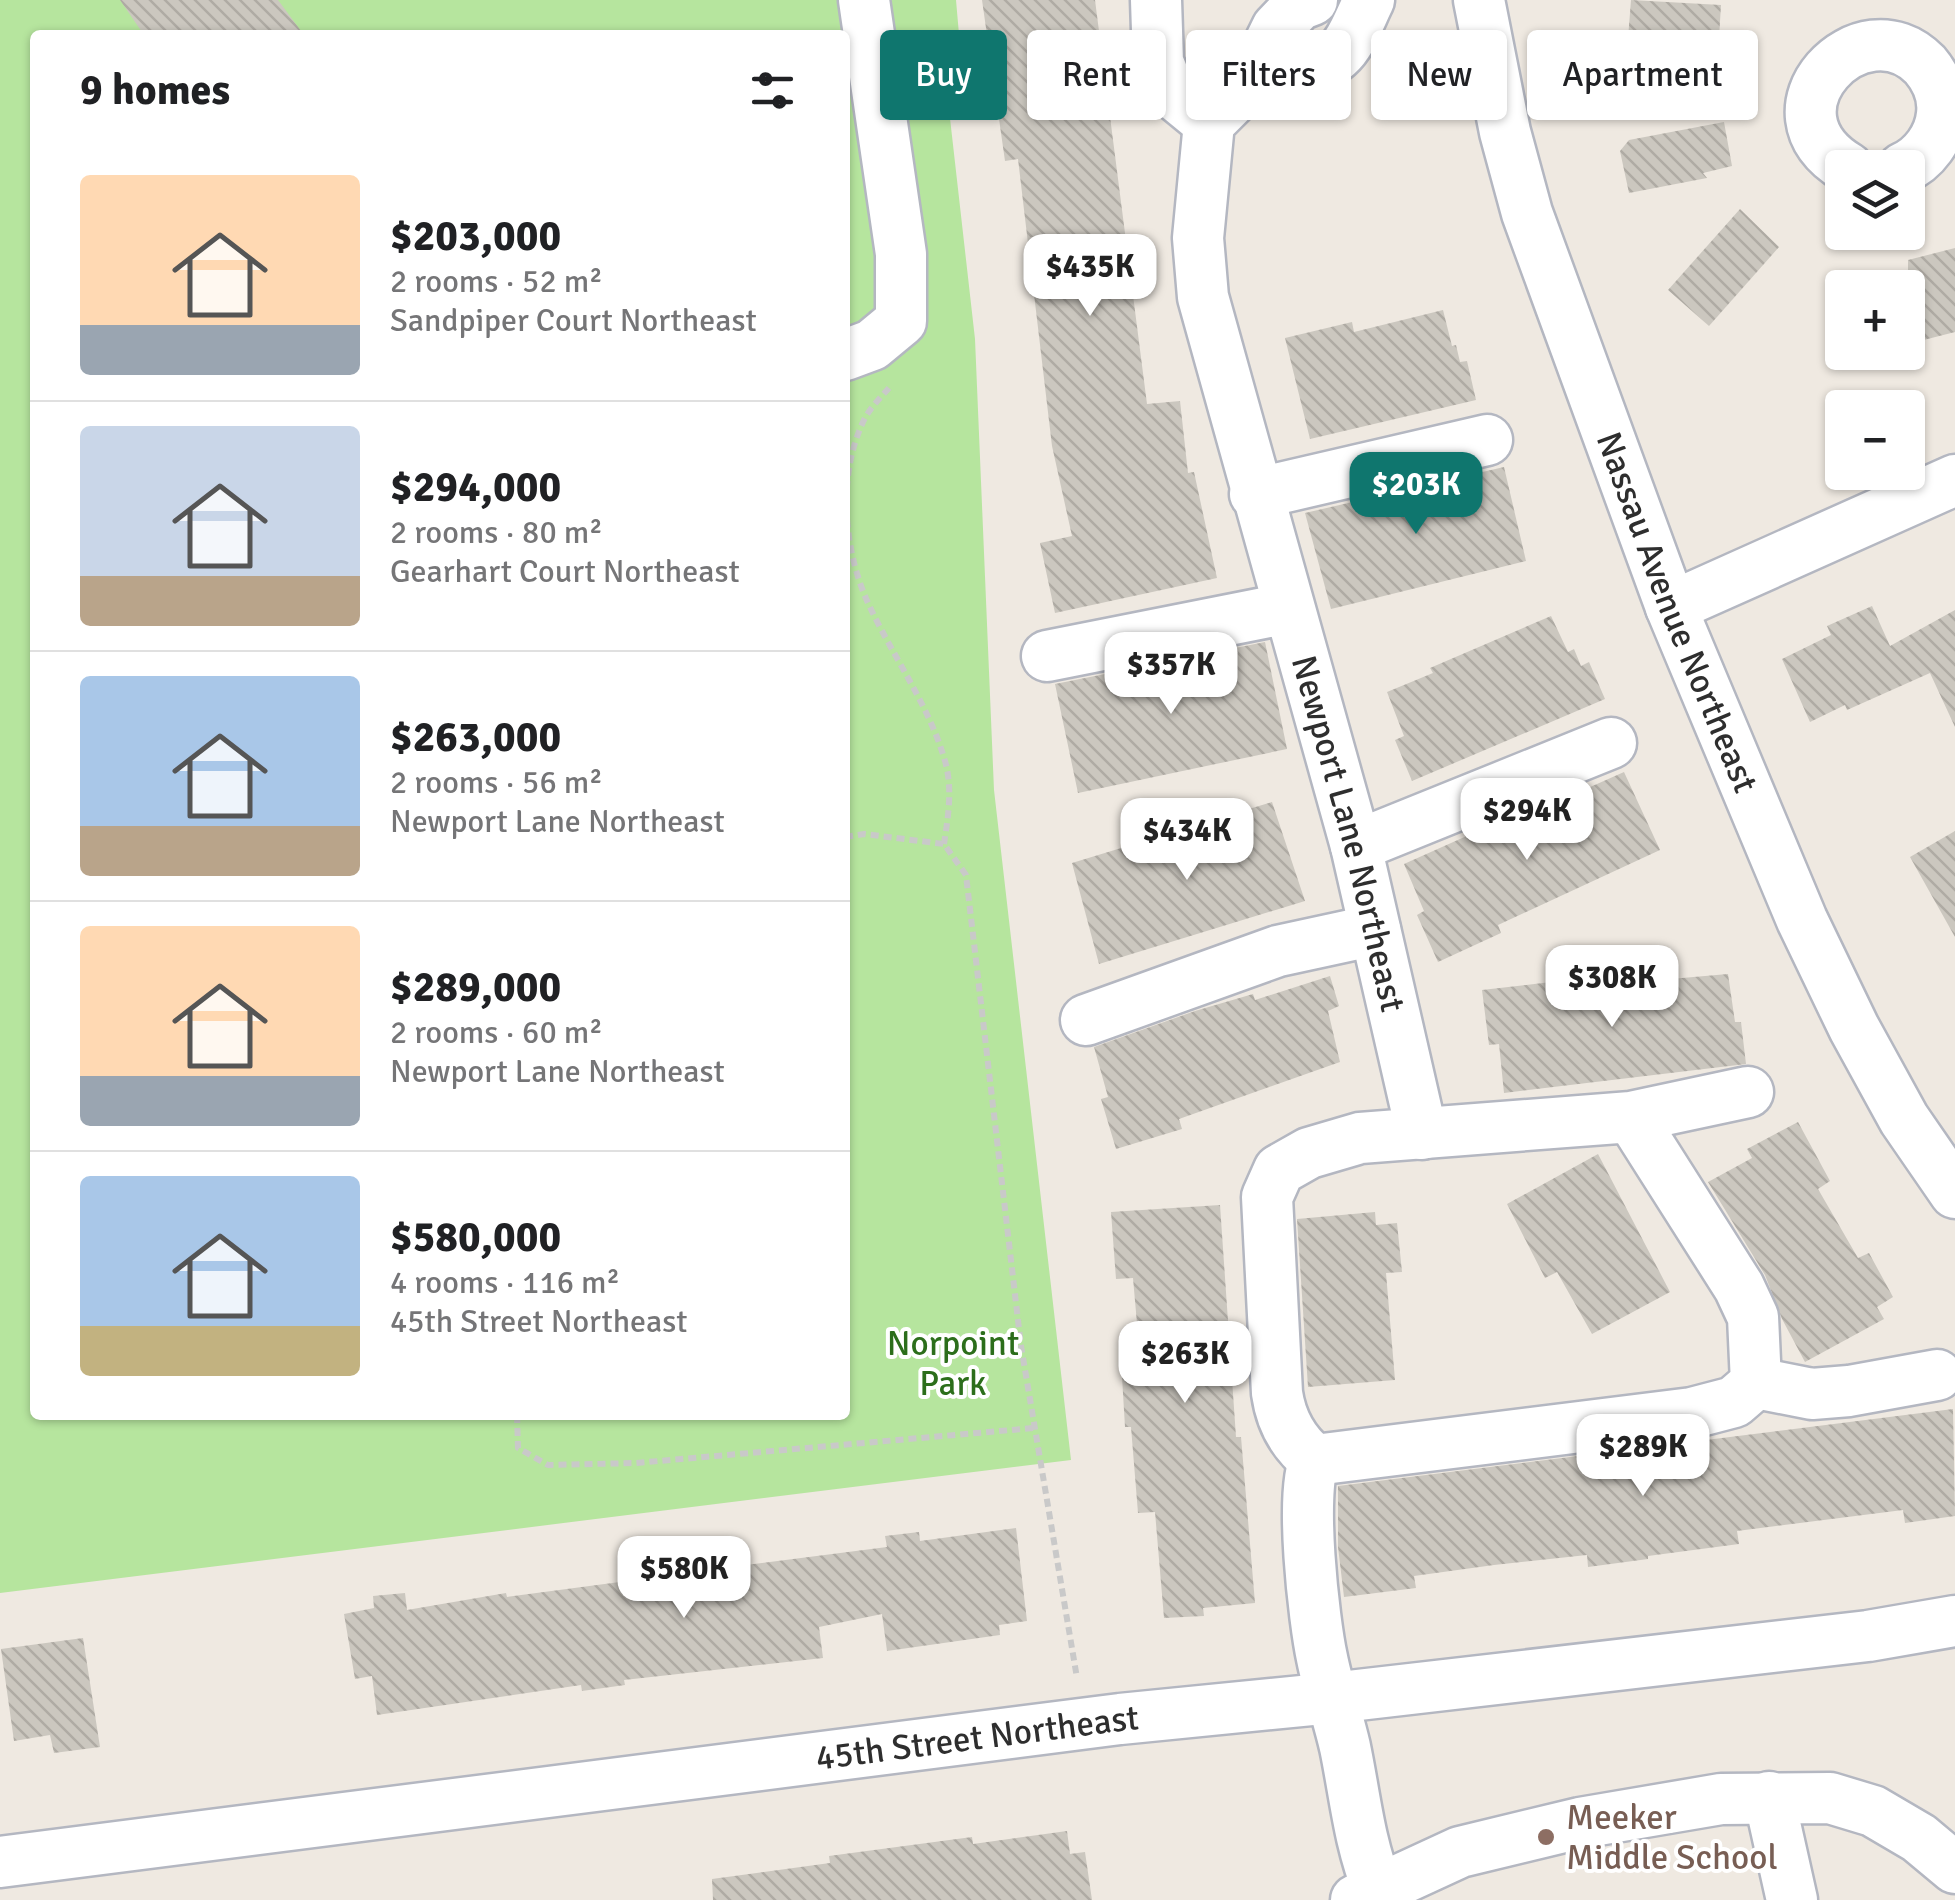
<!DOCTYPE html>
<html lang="en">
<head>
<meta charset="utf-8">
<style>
	body { margin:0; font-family:Signika,sans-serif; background:#f2f2f2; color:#202124; height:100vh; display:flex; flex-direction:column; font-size:38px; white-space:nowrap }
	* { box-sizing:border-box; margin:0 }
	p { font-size:32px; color:#757577 }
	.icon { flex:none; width:55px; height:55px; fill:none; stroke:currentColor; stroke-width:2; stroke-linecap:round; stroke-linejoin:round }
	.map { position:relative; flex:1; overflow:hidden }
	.drawer { position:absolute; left:30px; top:30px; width:820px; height:1390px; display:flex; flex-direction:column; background:#fff; border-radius:10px; box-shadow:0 2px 8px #0004 }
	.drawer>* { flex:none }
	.hud { position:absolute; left:880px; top:30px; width:925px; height:90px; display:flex; gap:20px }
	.fabs { position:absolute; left:1825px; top:150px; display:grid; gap:20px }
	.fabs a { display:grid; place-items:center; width:100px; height:100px; border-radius:10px; background:#fff; box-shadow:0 2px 8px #0004; font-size:50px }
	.price { position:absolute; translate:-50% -85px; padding:0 22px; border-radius:20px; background:#fff; color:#222; font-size:32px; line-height:65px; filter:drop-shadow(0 2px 5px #0008) }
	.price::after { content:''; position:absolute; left:50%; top:60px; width:30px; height:22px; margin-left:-15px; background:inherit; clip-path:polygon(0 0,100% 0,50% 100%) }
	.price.current { background:#0f766e; color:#fff }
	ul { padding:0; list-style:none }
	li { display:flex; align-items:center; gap:30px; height:250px; padding:0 50px }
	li+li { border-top:2px solid #e0e0e0 }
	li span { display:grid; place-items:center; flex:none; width:280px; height:200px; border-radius:10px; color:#555 }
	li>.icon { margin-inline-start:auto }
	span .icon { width:120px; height:120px; fill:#fffc; stroke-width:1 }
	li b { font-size:42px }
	h2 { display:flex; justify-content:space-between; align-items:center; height:120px; padding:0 50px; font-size:42px }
	.chip { padding:0 35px; border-radius:10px; background:#fff; box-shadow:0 2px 8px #0004; font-size:35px; line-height:90px }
	.chip.current { background:#0f766e; color:#fff }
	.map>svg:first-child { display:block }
	.park { fill:#b6e59e; fill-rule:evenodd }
	.building { fill:url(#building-back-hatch) }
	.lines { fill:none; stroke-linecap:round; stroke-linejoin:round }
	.minor-casing { stroke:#b4b7c1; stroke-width:55 }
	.path { stroke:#c9c9c9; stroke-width:6; stroke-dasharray:8 5; stroke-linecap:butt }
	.minor { stroke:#fff; stroke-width:50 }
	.education-dot { fill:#8d6e63; stroke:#fff; stroke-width:4 }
	.labels { text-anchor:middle; stroke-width:8; stroke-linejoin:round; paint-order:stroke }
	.street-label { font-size:35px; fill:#2e2e2e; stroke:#fff }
	.park-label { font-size:35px; fill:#2c6e1b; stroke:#fff }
	.education-label { font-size:35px; fill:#785e54; stroke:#fff; text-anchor:start }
</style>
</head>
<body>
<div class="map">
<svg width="1955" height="1900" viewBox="0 0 1955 1900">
	<defs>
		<pattern id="building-back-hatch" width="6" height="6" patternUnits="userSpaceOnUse" patternTransform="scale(2.5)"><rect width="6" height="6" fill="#cbc7bf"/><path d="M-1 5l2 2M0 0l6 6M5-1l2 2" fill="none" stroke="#afaba4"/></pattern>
	</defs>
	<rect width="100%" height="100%" fill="#efe9e1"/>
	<path class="park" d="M0,0H956L963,80L946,83L975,339L994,790L1071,1460L0,1593ZM35,35H845V1415H35Z"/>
	<g class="building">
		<path d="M120,0H278L304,35H144Z"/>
		<path d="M982,0H1095L1147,404L1180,401L1188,473L1194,472L1217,578L1055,613L1040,543L1072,536L1052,446L1018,159L1005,161Z"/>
		<path d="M1631,0L1721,5L1719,38L1729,39L1726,85L1625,77Z"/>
		<path d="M1724,122L1732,166L1703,173L1707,178L1629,193L1620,151L1629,140Z"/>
		<path d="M1740,209L1779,247L1709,326L1668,290Z"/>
		<path d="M1955,248V332L1908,344V260Z"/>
		<path d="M1443,310L1452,346L1456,345L1460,362L1467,361L1476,400L1310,439L1285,338L1352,322L1354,332Z"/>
		<path d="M1504,467L1526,561L1331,609L1305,513Z"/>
		<path d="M1872,606L1890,646L1955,610V727L1930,673L1847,710L1845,705L1810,722L1782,659L1831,635L1827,626Z"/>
		<path d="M1551,616L1568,652L1574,649L1581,666L1589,662L1605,699L1412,781L1395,740L1404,736L1387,692L1433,673L1430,668Z"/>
		<path d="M1265,642L1287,749L1078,793L1055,684Z"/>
		<path d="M1624,772L1660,850L1498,925L1501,933L1438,962L1417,915L1424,911L1404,864L1547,800L1559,795L1561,800Z"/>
		<path d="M1272,802L1305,901L1099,964L1072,863Z"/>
		<path d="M1955,831V937L1910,857Z"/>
		<path d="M1728,974L1735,1022H1741L1746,1064L1504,1093L1499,1044L1489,1045L1482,990L1551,982L1552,990L1659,976V980Z"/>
		<path d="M1330,976L1339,1006L1328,1011L1340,1062L1179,1119L1182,1129L1116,1149L1101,1099L1108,1097L1094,1047L1195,1011L1253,994L1255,1000Z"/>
		<path d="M1798,1122L1830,1181L1818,1189L1858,1258L1869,1253L1893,1297L1877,1307L1884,1319L1805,1362L1782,1319L1765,1275L1708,1182L1752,1158L1747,1149Z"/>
		<path d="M1598,1154L1670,1292L1592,1334L1557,1272L1545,1278L1507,1204Z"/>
		<path d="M1220,1205L1236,1437H1241L1255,1603L1203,1608L1204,1616L1164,1618L1155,1512L1138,1513L1131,1427H1125L1121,1360L1140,1358L1133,1278L1116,1279L1111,1212Z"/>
		<path d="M1375,1212L1376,1225L1397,1223L1402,1272L1386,1273L1395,1380L1308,1387L1297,1219Z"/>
		<path d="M1953,1409L1955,1516L1905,1523L1903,1510L1737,1531L1739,1544L1648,1556V1559L1588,1567L1587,1555L1494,1565L1414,1576L1416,1588L1344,1597L1338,1547V1486Z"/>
		<path d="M1016,1528L1027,1621L999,1625L1000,1635L887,1651L882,1614L819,1627L823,1658L624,1680L625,1685L582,1691L581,1685L377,1715L372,1676L355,1679L344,1614L374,1608L373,1596L405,1593L407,1610L506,1593L507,1597L650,1578L649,1572L678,1567L677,1557L712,1553L714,1569L887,1547L885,1536L919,1532L920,1541Z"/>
		<path d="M83,1638L100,1747L54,1753L50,1735L14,1741L1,1649Z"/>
		<path d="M1067,1831L1070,1854L1085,1852L1092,1900H713L712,1879L830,1863L829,1856L972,1837L973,1844Z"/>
	</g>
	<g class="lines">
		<g class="minor-casing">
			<g id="minor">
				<path d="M1156,0L1158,62L1170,91L1209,123"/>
				<path id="s1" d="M1312,0L1299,5L1277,28L1251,81L1209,123L1198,238L1203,297L1356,846L1422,1134"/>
				<path id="s2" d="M1479,0L1505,132L1527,213L1671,607L1802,920L1854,1028L1904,1119L1955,1193"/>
				<path d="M1251,81C1283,76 1327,75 1347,44C1356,31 1362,14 1369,0"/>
				<path d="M1848,168C1753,111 1862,0 1925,65C1936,78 1944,96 1942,114C1940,137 1924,159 1903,168"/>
				<path d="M845,355L872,345L901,321V254L864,0"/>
				<path d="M1255,494L1487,440"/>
				<path d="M1671,607L1955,480"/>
				<path d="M1047,656L1289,608"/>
				<path d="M1356,846L1611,743"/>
				<path d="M1086,1020L1278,951L1375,930"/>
				<path d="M1631,1117L1739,1287L1753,1317L1756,1383L1734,1402L1692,1413L1315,1460C1293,1443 1281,1421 1277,1393L1267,1197L1279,1170L1309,1153L1360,1138L1631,1117L1748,1092"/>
				<path d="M1756,1383L1812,1394L1849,1391L1937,1375"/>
				<path d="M1315,1460C1299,1489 1314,1622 1322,1658C1328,1688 1338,1717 1345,1747C1355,1795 1359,1843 1378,1889"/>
				<path d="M1769,1797L1792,1900"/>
				<path id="s3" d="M0,1862L1120,1719L1332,1698L1868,1636L1955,1621"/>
				<path d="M1356,1900L1460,1852L1580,1823L1721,1799L1830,1798L1873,1811L1919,1838L1955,1868"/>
			</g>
		</g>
		<g class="path">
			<path d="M889,388C881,397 871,407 865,418C837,473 843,548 868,603C893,657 929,705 945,761C953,789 948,817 944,844"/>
			<path d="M845,837L864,834L944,844L966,875L1021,1346L1077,1678"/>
			<path d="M517,1415L518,1448L548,1465L636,1463L1034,1428"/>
		</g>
		<use href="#minor" class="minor"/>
	</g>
	<circle class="education-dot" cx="1546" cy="1837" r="10"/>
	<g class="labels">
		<g class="street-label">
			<text dy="12" stroke="none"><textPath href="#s2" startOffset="645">Nassau Avenue Northeast</textPath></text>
			<text dy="12" stroke="none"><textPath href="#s1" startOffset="895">Newport Lane Northeast</textPath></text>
			<text dy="12" stroke="none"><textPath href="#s3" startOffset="985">45th Street Northeast</textPath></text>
		</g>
		<g class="park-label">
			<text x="953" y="1355">Norpoint<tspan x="953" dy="40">Park</tspan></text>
		</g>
		<g class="education-label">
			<text x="1566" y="1829">Meeker<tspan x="1566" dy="40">Middle School</tspan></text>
		</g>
	</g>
</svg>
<div class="fabs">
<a><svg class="icon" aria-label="layers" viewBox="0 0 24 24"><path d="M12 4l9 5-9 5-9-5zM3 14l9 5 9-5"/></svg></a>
<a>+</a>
<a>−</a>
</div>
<b class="price" style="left:1090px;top:319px">$435K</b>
<b class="price current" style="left:1416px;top:537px">$203K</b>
<b class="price" style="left:1171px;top:717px">$357K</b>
<b class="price" style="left:1527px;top:863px">$294K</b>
<b class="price" style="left:1187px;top:883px">$434K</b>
<b class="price" style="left:1612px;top:1030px">$308K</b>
<b class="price" style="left:1185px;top:1406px">$263K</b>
<b class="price" style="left:1643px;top:1499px">$289K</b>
<b class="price" style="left:684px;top:1621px">$580K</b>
<div class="hud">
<a class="chip current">Buy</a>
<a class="chip">Rent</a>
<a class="chip">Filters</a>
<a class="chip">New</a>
<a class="chip">Apartment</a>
</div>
<section class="drawer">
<h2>9 homes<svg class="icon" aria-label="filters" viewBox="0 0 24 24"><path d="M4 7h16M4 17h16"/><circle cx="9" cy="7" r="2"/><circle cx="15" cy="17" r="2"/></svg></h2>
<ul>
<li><span style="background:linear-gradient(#ffd9b3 75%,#9aa5b1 0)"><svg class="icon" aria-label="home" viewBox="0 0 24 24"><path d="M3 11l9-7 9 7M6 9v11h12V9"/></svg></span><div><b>$203,000</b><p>2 rooms · 52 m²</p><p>Sandpiper Court Northeast</p></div></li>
<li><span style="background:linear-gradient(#c9d6e8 75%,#b9a48a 0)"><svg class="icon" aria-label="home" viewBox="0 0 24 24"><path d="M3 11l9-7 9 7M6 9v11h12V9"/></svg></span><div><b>$294,000</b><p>2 rooms · 80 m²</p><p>Gearhart Court Northeast</p></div></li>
<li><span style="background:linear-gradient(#a9c7e8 75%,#b9a48a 0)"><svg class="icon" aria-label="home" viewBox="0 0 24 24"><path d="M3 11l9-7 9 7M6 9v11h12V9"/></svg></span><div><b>$263,000</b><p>2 rooms · 56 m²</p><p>Newport Lane Northeast</p></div></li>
<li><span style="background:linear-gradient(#ffd9b3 75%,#9aa5b1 0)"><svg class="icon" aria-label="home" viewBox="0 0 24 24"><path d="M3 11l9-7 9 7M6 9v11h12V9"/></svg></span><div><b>$289,000</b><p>2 rooms · 60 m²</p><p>Newport Lane Northeast</p></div></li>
<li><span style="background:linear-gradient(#a9c7e8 75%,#c2b280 0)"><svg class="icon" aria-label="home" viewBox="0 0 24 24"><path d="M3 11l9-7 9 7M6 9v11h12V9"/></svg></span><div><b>$580,000</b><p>4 rooms · 116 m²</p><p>45th Street Northeast</p></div></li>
</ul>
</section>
</div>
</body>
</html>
